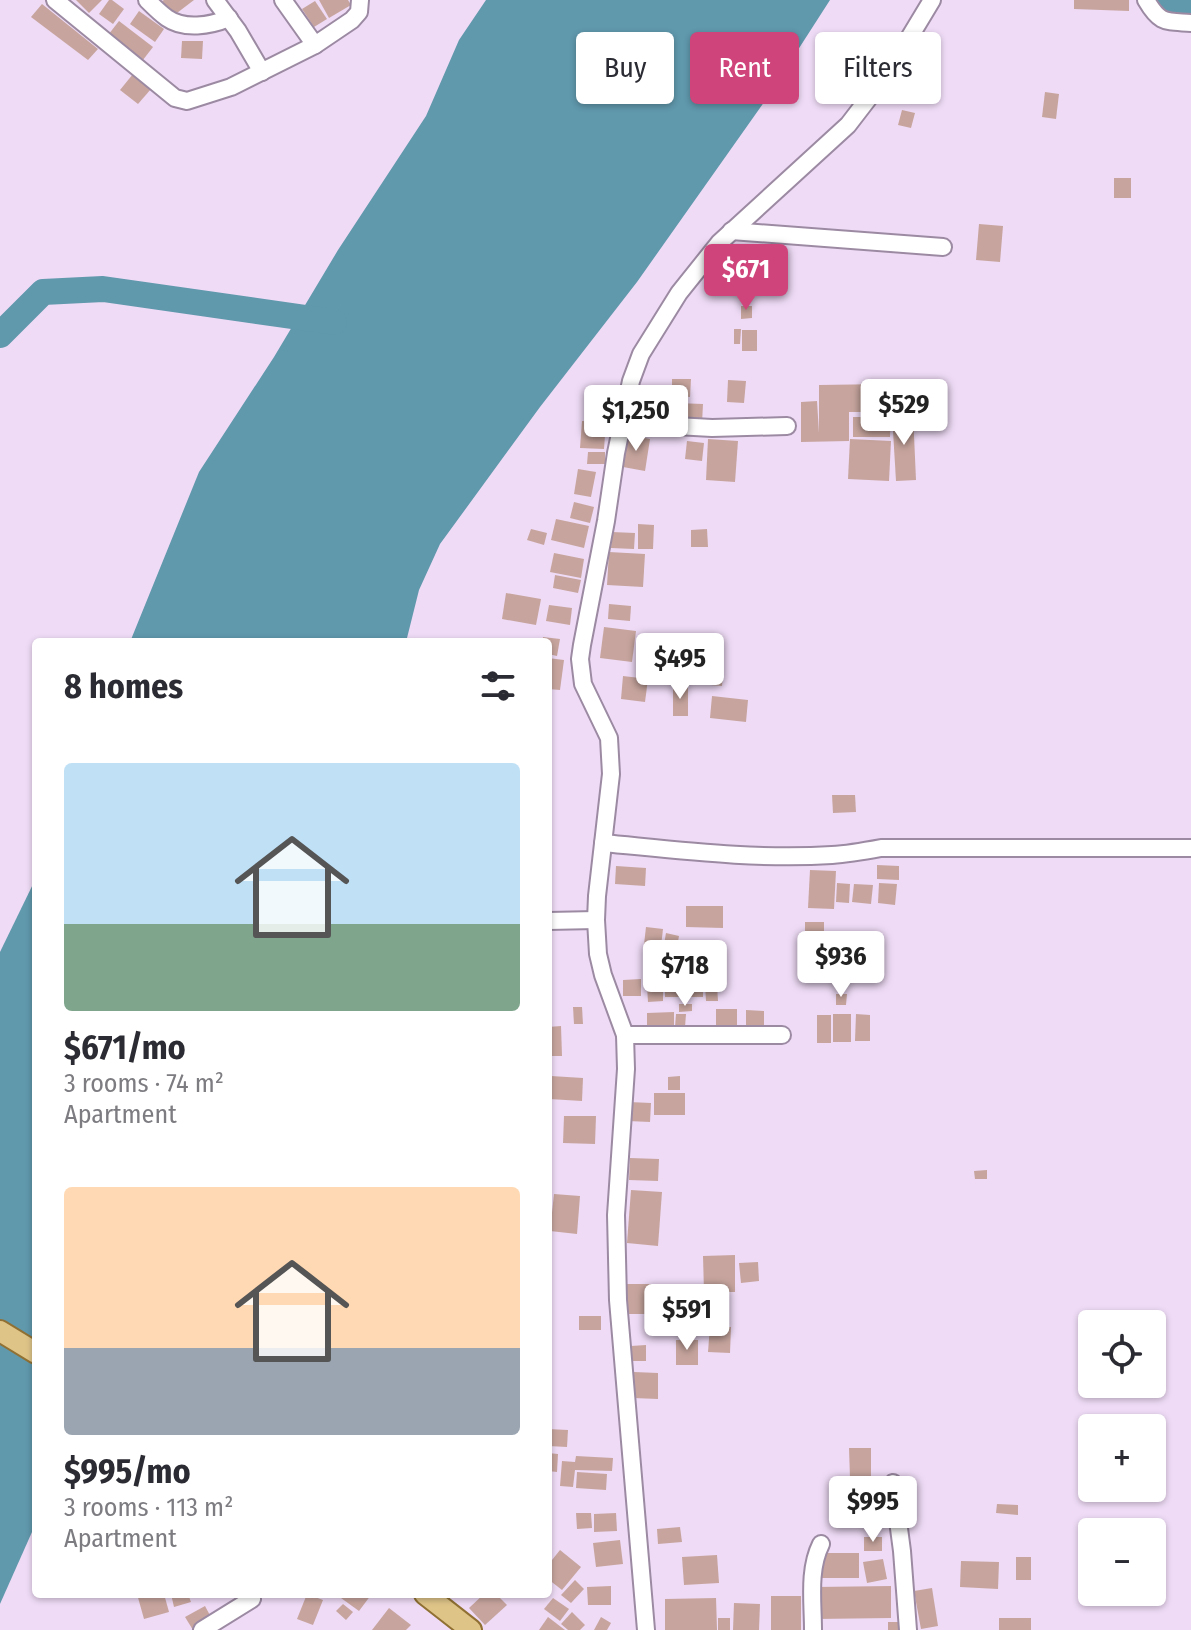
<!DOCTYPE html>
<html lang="en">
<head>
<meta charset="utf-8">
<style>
	body { margin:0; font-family:"Fira Sans Condensed",sans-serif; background:#f2f2f3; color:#2b2b33; height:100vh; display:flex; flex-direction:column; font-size:30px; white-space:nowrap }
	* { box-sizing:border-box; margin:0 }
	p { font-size:26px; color:#7c7c81 }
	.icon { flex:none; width:44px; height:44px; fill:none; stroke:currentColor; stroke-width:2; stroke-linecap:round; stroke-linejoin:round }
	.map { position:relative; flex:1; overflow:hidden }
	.drawer { position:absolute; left:32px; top:638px; width:520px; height:960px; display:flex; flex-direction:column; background:#fff; border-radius:8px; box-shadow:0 2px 6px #0004 }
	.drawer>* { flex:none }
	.top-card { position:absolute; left:576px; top:32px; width:494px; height:72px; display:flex; gap:16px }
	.controls { position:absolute; left:1078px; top:1310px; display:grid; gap:16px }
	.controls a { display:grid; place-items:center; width:88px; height:88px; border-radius:8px; background:#fff; box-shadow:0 2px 6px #0004; font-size:40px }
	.price { position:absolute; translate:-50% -68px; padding:0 18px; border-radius:8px; background:#fff; color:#222; font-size:26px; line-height:52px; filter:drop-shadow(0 2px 4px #0008) }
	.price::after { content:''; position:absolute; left:50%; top:48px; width:24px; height:18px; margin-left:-12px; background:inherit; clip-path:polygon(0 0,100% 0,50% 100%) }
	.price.current { background:#cf447a; color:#fff }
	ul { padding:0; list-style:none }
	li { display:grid; align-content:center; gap:16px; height:424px; padding:0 32px }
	li span { display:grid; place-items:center; height:248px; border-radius:8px; color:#555 }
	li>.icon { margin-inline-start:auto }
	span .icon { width:144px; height:144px; fill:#fffc; stroke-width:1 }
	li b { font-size:34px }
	h2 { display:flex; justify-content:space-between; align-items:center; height:96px; padding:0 32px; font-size:34px }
	.pill { padding:0 28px; border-radius:8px; background:#fff; box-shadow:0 2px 6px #0004; font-size:28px; line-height:72px }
	.pill.current { background:#cf447a; color:#fff }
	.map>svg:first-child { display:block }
	.water { fill:#6098ac }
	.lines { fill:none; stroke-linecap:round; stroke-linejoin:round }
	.river { stroke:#6098ac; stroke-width:26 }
	.building { fill:#c7a59e }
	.minor-casing { stroke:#9c8aa3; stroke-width:20 }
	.major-casing { stroke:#907133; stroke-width:24 }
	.minor { stroke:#fff; stroke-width:16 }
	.major { stroke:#dfc488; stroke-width:20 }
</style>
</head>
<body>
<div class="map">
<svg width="1191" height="1630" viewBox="0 0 1191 1630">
	<rect width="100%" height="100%" fill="#efdbf6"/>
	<g class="water">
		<path d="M486,0H830L767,98L637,282L540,407L440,544L419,590L406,642H130L199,472L274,357L338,250L426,116L459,40Z"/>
		<path d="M1154,0H1191V21L1154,8Z"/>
		<path d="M36,878V1523L0,1604V952Z"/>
	</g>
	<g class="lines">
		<path class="river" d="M0,335L43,292L103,289L334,322"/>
	</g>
	<g class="building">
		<path d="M76,0H102L89,13Z"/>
		<path d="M109,0H112L124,9L113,24L99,14Z"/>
		<path d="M164,0H194L173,16L162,1Z"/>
		<path d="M319,0H348L351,5L329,18Z"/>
		<path d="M1074,0H1129V11L1074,9Z"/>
		<path d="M315,1L327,19L314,27L302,9Z"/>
		<path d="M42,4L98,49L88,60L31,17Z"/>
		<path d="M139,11L164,29L155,42L130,24Z"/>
		<path d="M119,21L153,47L139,65L105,39Z"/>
		<path d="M182,41H203L202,59L181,58Z"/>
		<path d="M133,74L151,89L138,104L120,90Z"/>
		<path d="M1045,92L1059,94L1056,119L1042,117Z"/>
		<path d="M902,110L915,113L911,128L898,125Z"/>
		<rect x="1114" y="178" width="17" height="20"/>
		<path d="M979,224L1003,226L1000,262L976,260Z"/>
		<path d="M741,306H752V318L741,319Z"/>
		<path d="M734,329H741L740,344H734Z"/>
		<rect x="742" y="330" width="15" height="21"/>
		<path d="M672,379H691L690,397L672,396Z"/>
		<path d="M728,380L746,381L744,403L727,402Z"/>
		<path d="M885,384L886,412H849V441L801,442V402L817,401L819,433V385Z"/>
		<path d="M652,397L662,399L660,410L650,409Z"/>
		<path d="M629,403L648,405L645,423L627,421Z"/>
		<path d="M676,403L703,404L702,423L675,422Z"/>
		<path d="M913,413L916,480L896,481L892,414Z"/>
		<path d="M853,417H891L890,437H853Z"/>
		<path d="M582,421L606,422L604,449L580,448Z"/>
		<path d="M628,435L650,439L645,471L623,467Z"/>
		<path d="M708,439L738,441L735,482L706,480Z"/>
		<path d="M850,439L891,441L889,481L848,479Z"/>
		<path d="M687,441L704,443L702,461L685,459Z"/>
		<path d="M588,452H605V464H587Z"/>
		<path d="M578,469L596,472L591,497L574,494Z"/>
		<path d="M574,502L594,507L590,523L570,518Z"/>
		<path d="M556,519L589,526L584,548L551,540Z"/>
		<path d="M638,524L654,525L653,549H638Z"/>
		<path d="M531,529L547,533L544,545L527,540Z"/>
		<path d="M707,529L708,547H691V530Z"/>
		<path d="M612,532L635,533L634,549L611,548Z"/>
		<path d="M609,552L645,554L643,587L607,585Z"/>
		<path d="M554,553L584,559L581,578L550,572Z"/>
		<path d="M555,575L581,580L578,593L553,588Z"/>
		<path d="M506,593L541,599L536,625L502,619Z"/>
		<path d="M609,604L631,606L630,621L608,619Z"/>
		<path d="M549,605L572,608L570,625L546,621Z"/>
		<path d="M604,627L636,631L632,662L600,658Z"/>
		<path d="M543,637L560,639L557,656L548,654V642H542Z"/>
		<path d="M548,658L564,660L560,690L548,689Z"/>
		<path d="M711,673L723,674L722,686L710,685Z"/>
		<path d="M623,676L648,679L645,702L621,699Z"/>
		<rect x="673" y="686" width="15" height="30"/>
		<path d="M712,696L748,700L746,722L710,718Z"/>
		<path d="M832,795H855L856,812L833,813Z"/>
		<path d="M877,865L899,866V880L877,879Z"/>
		<path d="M616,866L646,868L645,886L615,884Z"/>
		<path d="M810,870L836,871L834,909L808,908Z"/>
		<path d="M837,883L850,884L849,903L836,902Z"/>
		<path d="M879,883L897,884L895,905L878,903Z"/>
		<path d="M854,884L873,885L871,904L852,902Z"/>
		<path d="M686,906H723V928L686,927Z"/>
		<rect x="805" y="922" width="19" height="11"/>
		<path d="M646,927L663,929L660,955L643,953Z"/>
		<path d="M666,933L679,936L675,958L662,956Z"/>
		<path d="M679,957L693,958L692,967L678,965Z"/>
		<path d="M641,979V996H623V980Z"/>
		<rect x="665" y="980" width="22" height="17"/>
		<path d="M705,984H717L718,1001H706Z"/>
		<path d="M663,985V1001L648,1002L647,986Z"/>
		<rect x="691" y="986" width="12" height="11"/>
		<path d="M836,994H847L846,1005H836Z"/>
		<path d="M679,1004H692V1011L679,1012Z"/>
		<path d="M573,1007H582L583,1024H574Z"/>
		<rect x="716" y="1009" width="21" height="21"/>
		<path d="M746,1010L764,1011V1031H746Z"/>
		<path d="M674,1012V1029H647V1013Z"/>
		<path d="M676,1014H686L685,1027H675Z"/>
		<rect x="833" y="1014" width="18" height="28"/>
		<path d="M856,1014L870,1015V1041H855Z"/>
		<rect x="817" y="1015" width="14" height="28"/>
		<path d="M561,1026L562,1056H548V1027Z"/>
		<path d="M551,1076L583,1078L582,1101L549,1099Z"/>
		<path d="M680,1076V1090H668V1077Z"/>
		<rect x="654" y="1093" width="31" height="22"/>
		<path d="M629,1102L651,1103L650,1122L628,1121Z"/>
		<path d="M564,1116H596L595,1144L563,1143Z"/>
		<path d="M630,1158L659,1159L658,1181L629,1180Z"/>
		<path d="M987,1170V1179H975L974,1171Z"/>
		<path d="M631,1190L662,1192L658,1246L627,1243Z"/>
		<path d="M554,1194L580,1196L577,1234L550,1231Z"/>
		<path d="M735,1255V1292H704L703,1256Z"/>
		<path d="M758,1262L759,1281L741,1283L739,1263Z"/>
		<path d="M626,1284H651L652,1314H626Z"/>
		<rect x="579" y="1316" width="22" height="14"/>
		<path d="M668,1317V1332H648V1318Z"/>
		<path d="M710,1326L731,1327L730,1353L708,1352Z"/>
		<rect x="676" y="1340" width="22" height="25"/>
		<path d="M646,1345V1361H632L631,1346Z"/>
		<path d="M634,1372L658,1373V1399L633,1398Z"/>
		<path d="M548,1429L568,1430L567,1447L548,1446Z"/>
		<path d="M849,1448H871V1478H850Z"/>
		<path d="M548,1453L558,1454L557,1472L548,1471Z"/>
		<path d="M576,1456L613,1458L612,1471L575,1470L573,1487L560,1486L562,1461L575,1462Z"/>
		<path d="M577,1472L607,1474L606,1490L576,1488Z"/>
		<path d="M997,1504L1018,1505V1515L996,1513Z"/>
		<path d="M576,1513H591L592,1528L577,1529Z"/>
		<path d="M616,1513L617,1531L594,1532V1514Z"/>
		<path d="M680,1527L682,1542L658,1544L657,1529Z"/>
		<rect x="864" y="1537" width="18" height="14"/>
		<path d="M620,1540L623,1564L596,1567L593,1543Z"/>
		<path d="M560,1550L581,1567L562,1590L548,1579V1565Z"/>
		<rect x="821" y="1553" width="38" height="25"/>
		<path d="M717,1555L719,1583L684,1585L682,1557Z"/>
		<rect x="1016" y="1557" width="15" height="23"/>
		<path d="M883,1559L887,1579L867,1583L863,1562Z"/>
		<path d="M961,1561L999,1562L998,1589L960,1587Z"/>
		<path d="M575,1580L584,1589L571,1603L561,1595Z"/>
		<path d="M611,1586V1605H588L587,1587Z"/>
		<path d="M891,1586V1618L816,1619V1587Z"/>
		<path d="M932,1588L938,1626L921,1629L914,1591Z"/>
		<path d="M137,1594H164L169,1612L144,1619Z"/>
		<path d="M171,1594H188L191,1602L174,1607Z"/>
		<path d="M307,1594L323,1600L313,1625L297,1619Z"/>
		<path d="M344,1594H370L371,1595L359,1611L341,1598Z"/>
		<path d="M484,1594H496L507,1605L485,1625L469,1608Z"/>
		<rect x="771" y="1596" width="30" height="34"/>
		<path d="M553,1598L569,1609L560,1621L544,1609Z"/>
		<path d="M716,1598L717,1630H665V1599Z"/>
		<path d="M734,1603L760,1604L759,1630H733Z"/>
		<path d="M343,1604L353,1612L346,1620L336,1611Z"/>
		<path d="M205,1606L212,1619L193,1630L185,1617Z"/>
		<path d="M389,1608L411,1625L406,1630H372Z"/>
		<path d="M572,1612L585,1625L580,1630H568L561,1624Z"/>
		<path d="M548,1617L565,1630H539Z"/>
		<path d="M601,1617L611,1623L607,1630H594Z"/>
		<rect x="718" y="1618" width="12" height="12"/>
		<rect x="999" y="1618" width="32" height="12"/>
		<path d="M888,1622H903L902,1630H888Z"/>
	</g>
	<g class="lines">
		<g class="minor-casing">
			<g id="minor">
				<path d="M55,0L175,98L187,101L231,87L315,45"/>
				<path d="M147,0C153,6 160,13 167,18C184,30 210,26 229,18"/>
				<path d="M215,0L238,31L262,72"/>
				<path d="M283,0L315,45L352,20L359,12L360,0"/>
				<path d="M1146,0C1160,24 1165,21 1191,23"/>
				<path d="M731,231L943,247"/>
				<path d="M622,423L712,428L787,426"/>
				<path d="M603,843C678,850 756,860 832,855C848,854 865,851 881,848H1191"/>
				<path d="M548,921L596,920"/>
				<path d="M625,1035H782"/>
				<path d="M893,1483L902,1551L908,1630"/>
				<path d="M202,1630L252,1599"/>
				<path d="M646,1630L618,1300L616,1215L626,1069L625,1035L603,975L598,954L596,920L597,896L611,774L609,738L583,684L580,659L582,645L606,521L616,453L631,381L641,354L679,293L719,243L848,125L888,73L932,0"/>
				<path d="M813,1630C813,1602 808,1570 821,1544"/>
			</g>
		</g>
		<g class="major-casing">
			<g id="major">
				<path d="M0,1331L36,1353"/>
				<path d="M425,1594L471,1630"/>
			</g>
		</g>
		<use href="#minor" class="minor"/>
		<use href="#major" class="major"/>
	</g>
</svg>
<div class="controls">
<a><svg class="icon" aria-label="locate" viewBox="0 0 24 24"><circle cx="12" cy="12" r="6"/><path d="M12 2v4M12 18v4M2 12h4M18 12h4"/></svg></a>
<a>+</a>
<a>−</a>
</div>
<b class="price current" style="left:746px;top:312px">$671</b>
<b class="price" style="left:904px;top:447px">$529</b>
<b class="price" style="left:636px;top:453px">$1,250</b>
<b class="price" style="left:680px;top:701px">$495</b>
<b class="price" style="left:841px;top:999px">$936</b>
<b class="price" style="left:685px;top:1008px">$718</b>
<b class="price" style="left:687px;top:1352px">$591</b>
<b class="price" style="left:873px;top:1544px">$995</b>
<div class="top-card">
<a class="pill">Buy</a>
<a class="pill current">Rent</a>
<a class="pill">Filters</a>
</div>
<section class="drawer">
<h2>8 homes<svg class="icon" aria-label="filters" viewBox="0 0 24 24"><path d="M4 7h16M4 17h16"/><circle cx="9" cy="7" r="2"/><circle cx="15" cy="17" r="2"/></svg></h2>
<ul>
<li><span style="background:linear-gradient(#bfe0f5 65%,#7fa58c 0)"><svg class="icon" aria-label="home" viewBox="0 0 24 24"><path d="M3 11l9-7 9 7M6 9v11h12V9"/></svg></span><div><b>$671/mo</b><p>3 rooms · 74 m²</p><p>Apartment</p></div></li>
<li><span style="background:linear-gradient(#ffd9b3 65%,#9aa5b1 0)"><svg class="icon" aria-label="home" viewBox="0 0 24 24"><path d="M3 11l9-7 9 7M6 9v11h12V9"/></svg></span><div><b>$995/mo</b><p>3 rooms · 113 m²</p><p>Apartment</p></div></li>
</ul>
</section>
</div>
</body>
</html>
